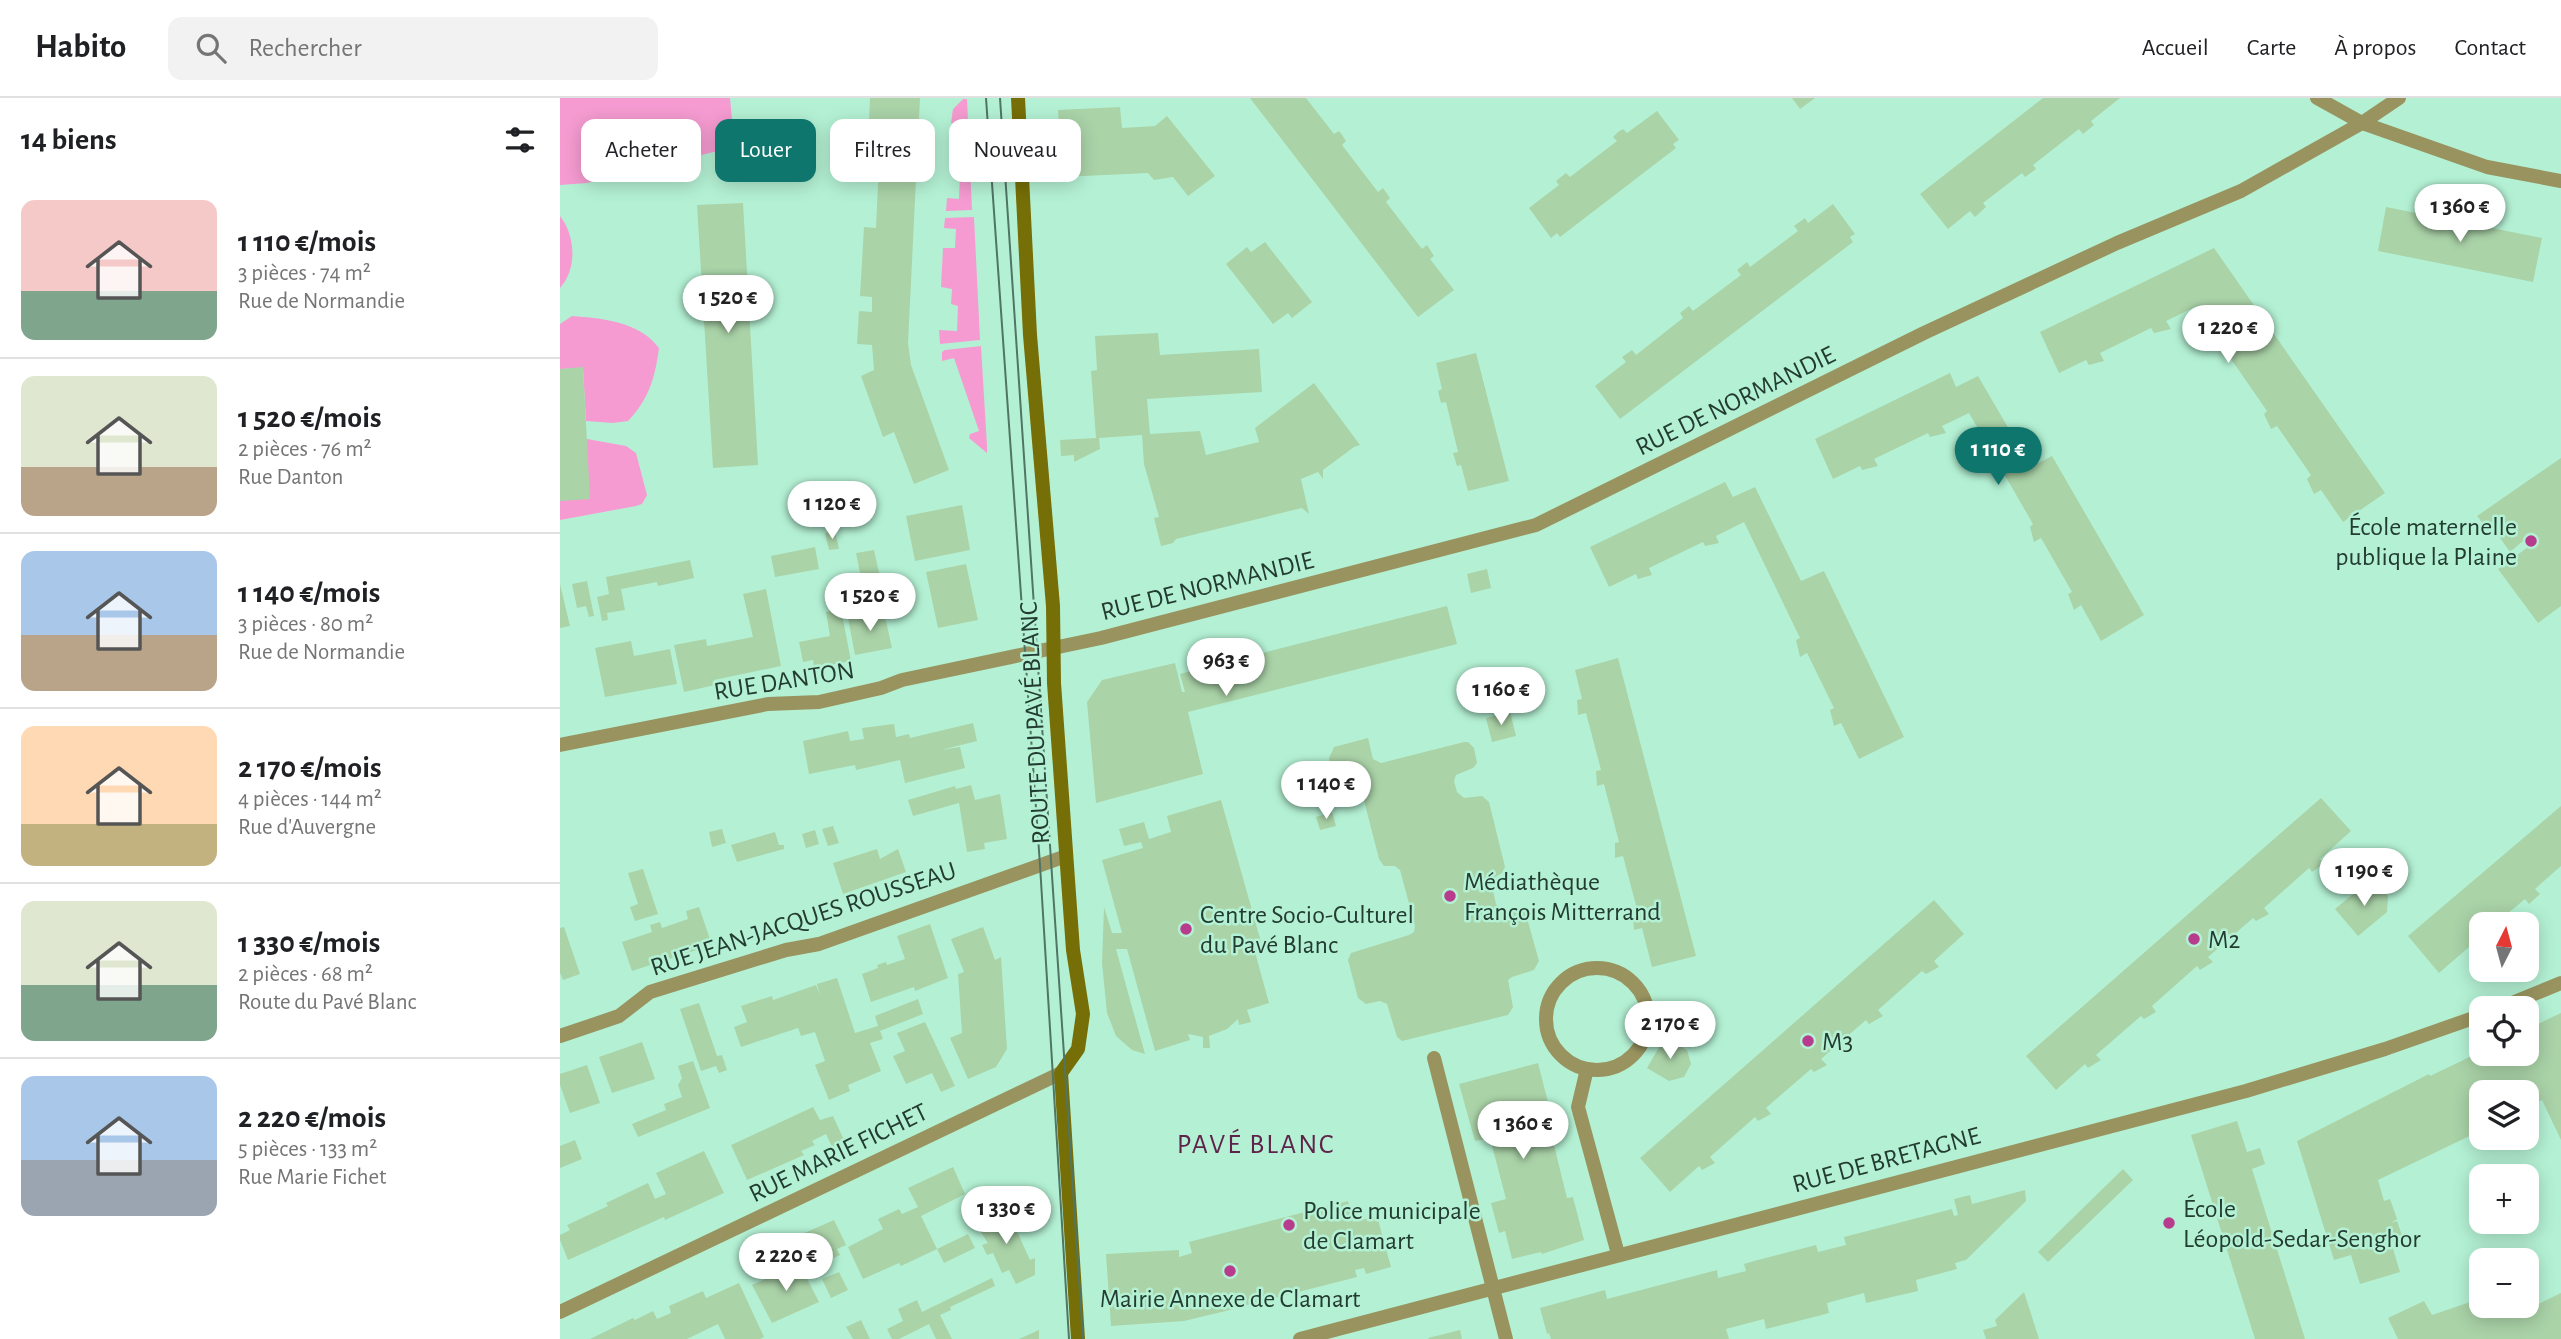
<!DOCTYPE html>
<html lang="fr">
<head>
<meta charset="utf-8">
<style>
	body { margin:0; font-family:"Alegreya Sans",sans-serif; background:#f2f2f2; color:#202124; height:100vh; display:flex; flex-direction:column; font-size:26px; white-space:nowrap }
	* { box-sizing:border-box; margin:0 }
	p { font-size:23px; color:#757577 }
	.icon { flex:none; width:38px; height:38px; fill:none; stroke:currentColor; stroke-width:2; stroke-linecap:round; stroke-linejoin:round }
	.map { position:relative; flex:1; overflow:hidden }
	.panel { display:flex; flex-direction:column; background:#fff; width:560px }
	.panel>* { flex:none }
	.hud { position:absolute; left:21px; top:21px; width:665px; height:63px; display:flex; gap:14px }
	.needle { width:46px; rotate:6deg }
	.buttons { position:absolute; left:1909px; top:814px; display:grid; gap:14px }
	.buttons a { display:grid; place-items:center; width:70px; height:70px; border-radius:14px; background:#fff; box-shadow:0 4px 18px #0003; font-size:35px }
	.price { position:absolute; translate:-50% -60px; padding:0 16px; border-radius:24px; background:#fff; color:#222; font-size:23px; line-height:46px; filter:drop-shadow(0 2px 4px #0008) }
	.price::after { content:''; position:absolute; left:50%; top:42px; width:21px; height:16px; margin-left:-10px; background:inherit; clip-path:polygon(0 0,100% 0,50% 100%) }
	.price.active { background:#0f766e; color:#fff }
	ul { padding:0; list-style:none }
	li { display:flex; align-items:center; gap:21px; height:175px; padding:0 21px }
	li+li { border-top:2px solid #e0e0e0 }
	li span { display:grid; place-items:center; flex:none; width:196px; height:140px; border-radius:14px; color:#555 }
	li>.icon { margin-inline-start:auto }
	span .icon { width:84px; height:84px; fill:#fffc; stroke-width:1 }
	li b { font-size:30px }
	h2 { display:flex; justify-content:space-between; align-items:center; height:84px; padding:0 21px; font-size:30px }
	.pill { padding:0 24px; border-radius:14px; background:#fff; box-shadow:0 4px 18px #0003; font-size:24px; line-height:63px }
	.pill.active { background:#0f766e; color:#fff }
	header { display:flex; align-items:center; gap:42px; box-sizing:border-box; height:98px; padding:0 35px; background:#fff; border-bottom:2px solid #e0e0e0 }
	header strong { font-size:33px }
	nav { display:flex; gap:38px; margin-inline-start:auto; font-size:24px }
	.search { width:490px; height:63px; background:#f2f2f2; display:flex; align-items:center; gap:18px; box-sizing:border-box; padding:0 24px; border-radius:14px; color:#757577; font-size:26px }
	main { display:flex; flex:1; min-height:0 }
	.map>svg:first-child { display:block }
	.green { fill:#f59bd1 }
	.building { fill:#aad3a8 }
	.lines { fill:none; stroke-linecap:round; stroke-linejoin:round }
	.street { stroke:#99945f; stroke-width:14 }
	.secondary { stroke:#766e07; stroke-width:14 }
	.tram { stroke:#507564; stroke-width:2 }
	.poi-dot { fill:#b73c8d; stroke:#b4f1d4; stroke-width:2.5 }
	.labels { text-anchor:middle; stroke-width:5; stroke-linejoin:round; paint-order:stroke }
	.street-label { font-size:26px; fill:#233c31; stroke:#b4f1d4 }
	.poi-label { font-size:26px; fill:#233c31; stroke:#b4f1d4; text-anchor:start }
	.neighbourhood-label { font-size:28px; letter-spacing:2px; fill:#5f234a; stroke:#b4f1d4 }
</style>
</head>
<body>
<header>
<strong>Habito</strong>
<div class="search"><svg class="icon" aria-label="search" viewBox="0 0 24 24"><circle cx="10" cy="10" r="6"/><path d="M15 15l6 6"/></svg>Rechercher</div>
<nav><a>Accueil</a><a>Carte</a><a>À propos</a><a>Contact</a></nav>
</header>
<main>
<section class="panel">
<h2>14 biens<svg class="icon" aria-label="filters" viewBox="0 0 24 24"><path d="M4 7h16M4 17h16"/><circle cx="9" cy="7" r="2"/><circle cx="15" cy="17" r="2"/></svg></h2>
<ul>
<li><span style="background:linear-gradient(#f6c9c9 65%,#7fa58c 0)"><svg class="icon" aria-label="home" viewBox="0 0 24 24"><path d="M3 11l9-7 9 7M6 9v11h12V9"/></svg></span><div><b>1 110 €/mois</b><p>3 pièces · 74 m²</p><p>Rue de Normandie</p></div></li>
<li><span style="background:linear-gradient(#dfe7d0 65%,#b9a48a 0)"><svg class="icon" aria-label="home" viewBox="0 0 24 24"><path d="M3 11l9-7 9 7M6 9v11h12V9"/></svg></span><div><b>1 520 €/mois</b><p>2 pièces · 76 m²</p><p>Rue Danton</p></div></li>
<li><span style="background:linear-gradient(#a9c7e8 60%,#b9a48a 0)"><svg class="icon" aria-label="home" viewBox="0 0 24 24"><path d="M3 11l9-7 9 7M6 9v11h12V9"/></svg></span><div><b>1 140 €/mois</b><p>3 pièces · 80 m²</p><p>Rue de Normandie</p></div></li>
<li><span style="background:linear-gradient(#ffd9b3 70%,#c2b280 0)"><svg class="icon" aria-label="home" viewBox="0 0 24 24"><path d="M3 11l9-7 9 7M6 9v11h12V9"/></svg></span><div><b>2 170 €/mois</b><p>4 pièces · 144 m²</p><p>Rue d'Auvergne</p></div></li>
<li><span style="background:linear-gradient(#dfe7d0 60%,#7fa58c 0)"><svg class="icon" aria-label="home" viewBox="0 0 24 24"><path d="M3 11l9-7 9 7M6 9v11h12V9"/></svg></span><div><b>1 330 €/mois</b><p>2 pièces · 68 m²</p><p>Route du Pavé Blanc</p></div></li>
<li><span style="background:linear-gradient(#a9c7e8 60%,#9aa5b1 0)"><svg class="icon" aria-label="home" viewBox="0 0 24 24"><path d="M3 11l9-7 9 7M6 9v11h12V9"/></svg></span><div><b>2 220 €/mois</b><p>5 pièces · 133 m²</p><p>Rue Marie Fichet</p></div></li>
</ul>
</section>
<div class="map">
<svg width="2001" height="1241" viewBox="0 0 2001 1241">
	<rect width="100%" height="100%" fill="#b4f1d4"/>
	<g class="green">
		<path d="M0,0H170L174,43L171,49L166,51L27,85L0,87Z"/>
		<path d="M403,1H407L412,112L386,113L387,100L399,101L402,26L391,25L393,11Z"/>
		<path d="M0,118C15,137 18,170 0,190Z"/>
		<path d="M414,119L420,242L380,246L379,232L397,233L398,208L391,206L392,191L381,189L383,150H395L396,131L384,130L385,120Z"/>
		<path d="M12,218C42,220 80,224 99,250C95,280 89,301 68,323L53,325L26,323L23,270L0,271V226Z"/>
		<path d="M421,248L427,348V355L409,340L410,336L419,333L394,260L382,263V254L385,252Z"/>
		<path d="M27,341L66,348L76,355L87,397L82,406L76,408L0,422V403Z"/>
	</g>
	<g class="building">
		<path d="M310,0H360L348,245L351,267L389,372L354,386L334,334L323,339L301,278L314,272L312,247L297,246L299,213L312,214V199L300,198L304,129L316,130L321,22L309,21Z"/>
		<path d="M690,0H746L774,36L779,33L782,37L786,43L782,47L818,94L823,90L830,100L826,104L862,151L867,147L874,158L870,161L894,192L858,219Z"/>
		<path d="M1232,0H1255L1240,11Z"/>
		<path d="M1483,0H1560L1531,23L1534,27L1523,36L1519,31L1473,67L1476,71L1465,79L1462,75L1423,105L1426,109L1415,119L1410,113L1388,131L1360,96Z"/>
		<path d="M560,9L562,30L595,28L607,18L655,78L628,98L613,79L594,82L588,75L502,79L498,12Z"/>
		<path d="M1097,13L1119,42L1113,46L1116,50L1000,139L997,135L991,140L969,110L999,87L996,83L1006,75L1010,79L1057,43L1053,39L1058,34L1063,31L1067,35Z"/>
		<path d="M183,105L198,367L153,370L137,107Z"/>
		<path d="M1273,106L1295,136L1290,139L1293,144L1060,321L1035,288L1066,264L1062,259L1072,252L1076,257L1123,220L1120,215L1129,208L1133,213L1181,177L1177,172L1187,164L1190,169L1238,133L1234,128L1245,120L1248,125Z"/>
		<path d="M1826,109L1982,140L1973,184L1818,153Z"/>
		<path d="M705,144L752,204L732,220L728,215L713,226L666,166L687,149L691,154Z"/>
		<path d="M1654,150L1825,395L1783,424L1761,392L1754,396L1747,381L1751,377L1717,328L1711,331L1704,316L1707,313L1635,209L1606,223L1611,231L1594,235L1591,230L1540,255L1544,263L1529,267L1526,262L1499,275L1480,234Z"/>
		<path d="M598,235L600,257L699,251L702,294L587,301L590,336L640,333L646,357L699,344L695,330L754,285L800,347L794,349L763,372V381L758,374L741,381L749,416L742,410L616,441L613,445L601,448L594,420L599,419L584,366L582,337L539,340L540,351L514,364V357L501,358L500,342L536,340L531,273L537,272L535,238Z"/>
		<path d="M916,255L949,383L908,393L901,367L897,368L893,355L898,354L886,304L881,305L878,293L882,291L876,265Z"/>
		<path d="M23,269L30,401L0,403V271Z"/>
		<path d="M1390,275L1396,289L1418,278L1471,369L1492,358L1584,517L1541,543L1521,507L1514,512L1508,496L1512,494L1481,440L1474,444L1470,429L1473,426L1409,315L1382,328L1386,335L1370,339L1368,335L1314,361L1318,368L1302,372L1300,368L1273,381L1255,341Z"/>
		<path d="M2001,360V508L1978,525L1938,471L1968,449L1963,443L1950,454L1933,430L1929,433L1917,418Z"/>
		<path d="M1165,384L1173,399L1195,389L1241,483L1264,473L1344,639L1299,661L1281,625L1274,628L1270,612L1274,610L1247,555L1240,559L1236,542L1240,540L1184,424L1156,438L1159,445L1145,448L1143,444L1089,470L1092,477L1078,481L1076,476L1049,489L1030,449Z"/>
		<path d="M402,407L410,452L355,463L346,418Z"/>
		<path d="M275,433L279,451L269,452L265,435Z"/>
		<path d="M255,449L259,471L215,479L211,458Z"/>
		<path d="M314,452L326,506L307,510L296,455Z"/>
		<path d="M130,462L134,480L98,488L97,484L61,491L65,512L47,515L48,522L42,523L37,499L49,496L46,479Z"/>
		<path d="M406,466L418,522L378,530L366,474Z"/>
		<path d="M927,471L931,490L911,495L907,476Z"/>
		<path d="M27,483L34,518L29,519L26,508L17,510L12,486Z"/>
		<path d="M0,486L10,528L0,530Z"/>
		<path d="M206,491L221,568L154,582L155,587L124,594L114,547L146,541L147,548L193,539L183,496Z"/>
		<path d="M887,508L897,546L628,614L643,676L536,705L527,604L542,582L615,565L622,594H625L620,576Z"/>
		<path d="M281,511L291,563L254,570L253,562L243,564L239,544L270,538L266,514Z"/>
		<path d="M324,514L332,550L295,557L288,520Z"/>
		<path d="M71,543L74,558L110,551L117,586L45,599L35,550Z"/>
		<path d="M1058,560L1136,858L1092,869L1082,830L1074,832L1073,817L1078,815L1063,758L1055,760V745L1059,744L1044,686L1037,688L1036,673L1041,672L1026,615L1018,617L1017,602L1022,601L1015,572Z"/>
		<path d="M950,614L956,638L932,644L926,620Z"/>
		<path d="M413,625L417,643L381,652L400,649L405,670L345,685L340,662L296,672L295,667L249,676L243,643L288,633L290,643L304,641L302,630L334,626L336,639L349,636L350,640Z"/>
		<path d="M808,640L813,661L821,665L904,644H908L914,650L917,665L913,670L896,677L894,683L897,694L904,700L922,698L929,704L945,769L942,775L934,780L931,784L936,806L942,813L958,810L965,813L979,863L974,872L952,879L948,882L953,909L948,917L842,943L837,939L827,906L820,903L806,906L798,900L788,862L791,855L849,837L854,834L855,828L840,772L835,768H824L819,761L798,679L792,675L777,676L772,672L769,660L774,649Z"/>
		<path d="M411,687L415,702L440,696L447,741L424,745L425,751L407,754L399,705L353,718L348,702L395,688L396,691Z"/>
		<path d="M1761,700L1791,733L1760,761L1764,766L1752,774L1749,770L1704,810L1709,816L1696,823L1693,820L1648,859L1653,864L1640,872L1637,868L1592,908L1596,914L1584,921L1581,918L1536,957L1541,962L1528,970L1525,966L1496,992L1466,958Z"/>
		<path d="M661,702L701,844L693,847L709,905L687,912L691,924L679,927L678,921L667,931L649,938L650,950H643V939L628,936L630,942L595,953L567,851H556L585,956L572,952L556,938L547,915L542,865L544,809L552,835H562L542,762L583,750L581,744L564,748L559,731L584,724L589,741L611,734L607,718Z"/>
		<path d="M2001,708V768L1975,791L1980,796L1969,806L1965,801L1935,826H1922V846L1913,853L1909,849L1879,875L1848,838Z"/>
		<path d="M772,714L776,728L760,732L756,719Z"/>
		<path d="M273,728L279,745L268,748L262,731Z"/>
		<path d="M162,731L166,745L152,749L149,734Z"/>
		<path d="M255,732L259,746L246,750L242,736Z"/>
		<path d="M215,734L219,747H224V751L177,764L171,747Z"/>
		<path d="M317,751L320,761L338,751L346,774L283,796L273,765Z"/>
		<path d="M83,771L98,816L75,823L70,809L78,806L68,775Z"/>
		<path d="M1804,787L1820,788L1828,798L1827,814L1798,838L1775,811Z"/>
		<path d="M1374,802L1404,836L1374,863L1379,869L1366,876L1362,873L1318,912L1323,918L1309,926L1306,922L1261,961L1267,967L1254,974L1251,971L1206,1010L1211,1016L1198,1023L1195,1019L1150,1059L1155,1065L1142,1072L1139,1068L1110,1094L1080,1060Z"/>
		<path d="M139,809L152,847L72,873L62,844L92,834L90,827L100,824L102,830L128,821L126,813Z"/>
		<path d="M370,826L388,880L355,893L354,889L311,904L302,876L318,870L317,867L326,864L327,867L345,861L337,838Z"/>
		<path d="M4,829L20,876L3,882L0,875V830Z"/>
		<path d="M423,829L435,862L441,859L447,951L436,969L408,981L390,940L402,935L398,876L404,874L391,841Z"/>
		<path d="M277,880L295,935L318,928L315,918L358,901L363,916L320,933L323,941L310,945L321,973L288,987L290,993L269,1002L255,967L265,963L255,934L241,938L238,930L181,949L174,929L187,924L181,908L212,898L213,902L256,887L260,897L257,886Z"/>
		<path d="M139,905L157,958L162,957L167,972L159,975L156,968L141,973L120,911Z"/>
		<path d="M2001,915V1042L1982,1002L1967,1010V994H1922V1032L1818,1082L1824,1103L1830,1101L1837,1121L1831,1125L1837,1123L1843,1140L1831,1144L1840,1174L1800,1186L1791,1157L1774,1162L1737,1043L1869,976L1870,978L1922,953V956H1967V931Z"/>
		<path d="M365,924L395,988L381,994L372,975L346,986L333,958L345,953L337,935Z"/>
		<path d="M1105,939L1127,952L1131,966L1124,979L1109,983L1087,970Z"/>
		<path d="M82,944L95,981L52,995L39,959Z"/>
		<path d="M133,963L150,1010L78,1039L72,1026L106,1012L104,1006L122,999L118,987L122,980L118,968Z"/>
		<path d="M978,965L989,1008L983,1009L992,1044L993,1043L1007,1100L1013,1099L1024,1142L982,1156L981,1154L952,1161L945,1133L939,1135L931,1105L946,1101L930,1040L915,1043L899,986Z"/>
		<path d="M27,967L40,1005L10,1015L0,987V976Z"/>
		<path d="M253,1009L260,1022L273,1018L284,1042L272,1049L266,1036L252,1043L255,1047L241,1053L244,1057L187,1082L171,1047Z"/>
		<path d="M1677,1023L1687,1054L1700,1050L1705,1066L1692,1071L1745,1241H1695L1631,1037Z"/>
		<path d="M15,1042L22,1061L0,1070V1048Z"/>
		<path d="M144,1053L164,1095L105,1122L104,1119L8,1162L0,1142V1137L10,1132L7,1127L48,1108L46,1105L88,1085L95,1101L106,1096L96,1075Z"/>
		<path d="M393,1069L405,1096L361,1118L377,1151L341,1168L339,1165L303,1181L288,1149L323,1131L318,1121L339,1111L342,1116L358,1109L348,1090Z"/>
		<path d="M1563,1071L1573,1082L1488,1164L1478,1154Z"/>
		<path d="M1465,1092L1466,1103L1406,1162L1395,1165L1397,1171L1356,1182L1358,1193L1306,1205L1304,1195L1267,1205L1269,1215L1258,1218L1206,1231L1204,1221L1166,1231L1169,1241H991L989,1235L987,1236L980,1210L1045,1192L1047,1201L1157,1172L1158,1180L1186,1173L1184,1166L1194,1163L1256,1147L1258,1154L1286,1147L1284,1139L1392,1111L1394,1118L1398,1117L1394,1101L1410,1097L1412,1106Z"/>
		<path d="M788,1103L793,1124L817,1118L831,1169L806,1176L804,1170L795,1172L797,1179L683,1208L682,1202L672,1204L674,1211L624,1223L551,1228L546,1156L619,1152V1159L632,1155L629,1144Z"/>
		<path d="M422,1108L430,1126L449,1116L470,1162L475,1160V1177L456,1186L449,1172L442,1175L433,1155L427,1157L422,1147L428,1145L420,1133L423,1132L413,1112Z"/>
		<path d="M274,1122L286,1147L277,1151L280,1157L274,1160L271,1154L252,1163L240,1137Z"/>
		<path d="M408,1136L415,1150L384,1165L377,1151Z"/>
		<path d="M239,1165L259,1204L212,1225L192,1187Z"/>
		<path d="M279,1174L288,1192L271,1200L262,1181Z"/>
		<path d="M432,1180L435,1188L390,1209L391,1212L380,1217L392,1241H376L369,1226L339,1241H332L327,1231L343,1223L338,1211L357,1202L362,1214Z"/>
		<path d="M179,1185L204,1239L200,1241H165L158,1226L127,1241H30L73,1220L75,1222L93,1213L97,1221L111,1215L109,1208L143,1193L146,1200Z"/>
		<path d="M1464,1194L1479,1241H1426L1423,1232L1437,1228L1435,1222Z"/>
		<path d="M2001,1195V1241H1838L1828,1220L1864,1203L1872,1217L1922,1200V1208H1969L1970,1210Z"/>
		<path d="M301,1222L310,1241H293L286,1229Z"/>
		<path d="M479,1232V1241H459Z"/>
		<path d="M900,1232L902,1241H869L868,1240Z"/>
	</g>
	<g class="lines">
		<g class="street">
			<path d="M1757,0L1802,25L1927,69L2001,83"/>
			<path d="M0,647L208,606L259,604L321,590L342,582L541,540L976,427L1364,235L1557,145L1681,93L1802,25L1839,0"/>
			<circle cx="1037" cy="921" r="51"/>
			<path d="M1940,910L2001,885"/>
			<path d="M0,938L59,918L90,894L226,852L259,846L506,758"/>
			<path d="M874,960L946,1241"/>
			<path d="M1027,971L1018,1009L1058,1156"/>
			<path d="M0,1214L501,975"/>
			<path d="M740,1241L1686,993L1825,951L1922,917"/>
		</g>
		<path class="secondary" d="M458,0L470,237L493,508L494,585L513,852L523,916L518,951L501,975L518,1241"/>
		<g class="tram">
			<path d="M426,0L480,767L509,1241"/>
			<path d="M440,0L523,1241"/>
		</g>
	</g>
	<g class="poi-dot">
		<circle cx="1971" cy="443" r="7"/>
		<circle cx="890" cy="798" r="7"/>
		<circle cx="626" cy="831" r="7"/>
		<circle cx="1634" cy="841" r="7"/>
		<circle cx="1248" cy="943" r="7"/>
		<circle cx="1609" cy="1125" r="7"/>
		<circle cx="729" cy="1127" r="7"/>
		<circle cx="670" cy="1173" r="7"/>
	</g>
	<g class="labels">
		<g class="street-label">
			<text transform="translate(1175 302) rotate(-26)" y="9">RUE DE NORMANDIE</text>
			<text transform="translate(647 487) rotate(-14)" y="9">RUE DE NORMANDIE</text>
			<text transform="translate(224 582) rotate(-9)" y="9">RUE DANTON</text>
			<text transform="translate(474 625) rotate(-93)" y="9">ROUTE DU PAVÉ BLANC</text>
			<text transform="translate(243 820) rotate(-18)" y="9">RUE JEAN-JACQUES ROUSSEAU</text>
			<text transform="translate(278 1054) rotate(-26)" y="9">RUE MARIE FICHET</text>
			<text transform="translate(1326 1061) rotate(-15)" y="9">RUE DE BRETAGNE</text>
		</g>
		<g class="poi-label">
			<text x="1957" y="437" text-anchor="end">École maternelle<tspan x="1957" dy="30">publique la Plaine</tspan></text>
			<text x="904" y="792">Médiathèque<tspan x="904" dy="30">François Mitterrand</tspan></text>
			<text x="640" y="825">Centre Socio-Culturel<tspan x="640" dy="30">du Pavé Blanc</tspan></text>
			<text x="1648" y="850">M2</text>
			<text x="1262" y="952">M3</text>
			<text x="1623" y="1119">École<tspan x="1623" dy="30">Léopold-Sedar-Senghor</tspan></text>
			<text x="743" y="1121">Police municipale<tspan x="743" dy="30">de Clamart</tspan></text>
			<text x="670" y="1209" text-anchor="middle">Mairie Annexe de Clamart</text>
		</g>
		<g class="neighbourhood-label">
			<text x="696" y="1055">PAVÉ BLANC</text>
		</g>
	</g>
</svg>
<div class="buttons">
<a><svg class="needle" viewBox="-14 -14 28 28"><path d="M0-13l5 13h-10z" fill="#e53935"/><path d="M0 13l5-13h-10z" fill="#757577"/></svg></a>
<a><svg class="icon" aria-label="locate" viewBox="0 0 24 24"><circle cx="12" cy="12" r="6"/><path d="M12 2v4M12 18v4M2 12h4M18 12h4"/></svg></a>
<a><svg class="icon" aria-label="layers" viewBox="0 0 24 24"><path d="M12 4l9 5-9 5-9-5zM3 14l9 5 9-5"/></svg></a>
<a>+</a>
<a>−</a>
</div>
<b class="price" style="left:1900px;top:146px">1 360 €</b>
<b class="price" style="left:168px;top:237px">1 520 €</b>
<b class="price" style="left:1668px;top:267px">1 220 €</b>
<b class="price active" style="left:1438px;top:389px">1 110 €</b>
<b class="price" style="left:272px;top:443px">1 120 €</b>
<b class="price" style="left:310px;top:535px">1 520 €</b>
<b class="price" style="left:666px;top:600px">963 €</b>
<b class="price" style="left:941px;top:629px">1 160 €</b>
<b class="price" style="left:766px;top:723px">1 140 €</b>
<b class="price" style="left:1804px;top:810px">1 190 €</b>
<b class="price" style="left:1110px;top:963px">2 170 €</b>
<b class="price" style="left:963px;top:1063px">1 360 €</b>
<b class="price" style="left:446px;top:1148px">1 330 €</b>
<b class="price" style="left:226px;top:1195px">2 220 €</b>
<div class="hud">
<a class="pill">Acheter</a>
<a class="pill active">Louer</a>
<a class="pill">Filtres</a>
<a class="pill">Nouveau</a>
</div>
</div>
</main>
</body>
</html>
